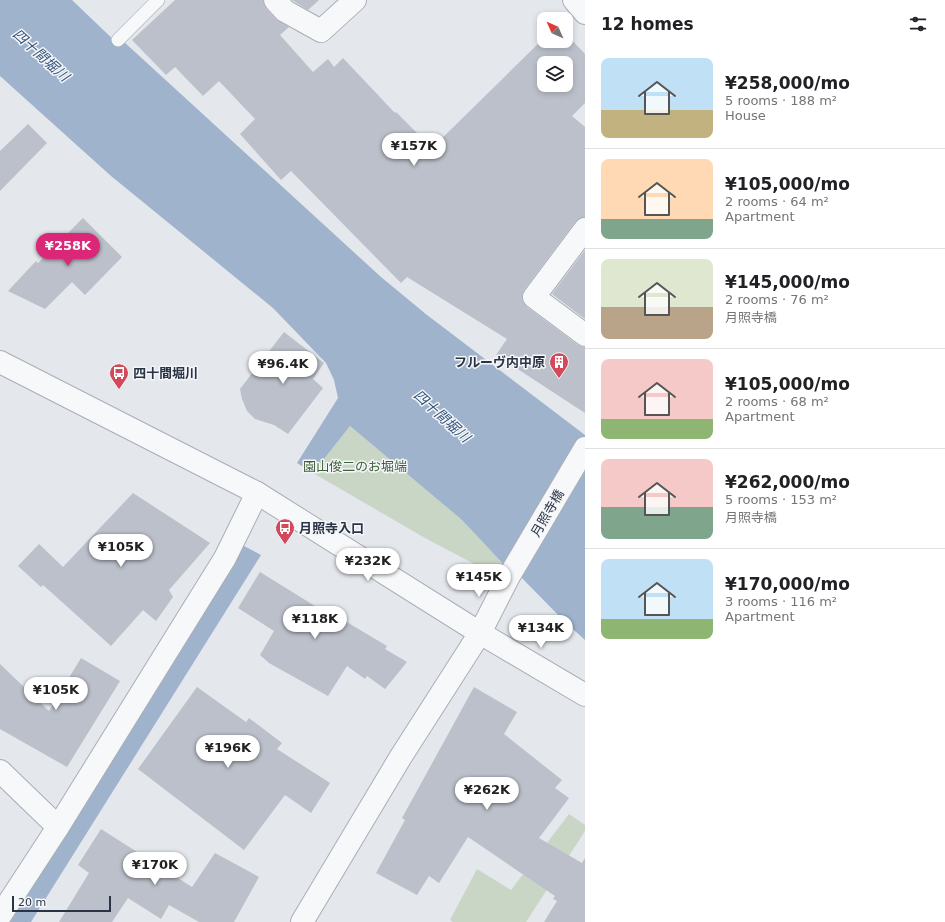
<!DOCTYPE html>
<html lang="en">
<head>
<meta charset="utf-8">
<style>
	body { margin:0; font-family:"DejaVu Sans","Noto Sans JP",sans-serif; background:#f2f2f2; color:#202124; height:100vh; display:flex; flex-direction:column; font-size:15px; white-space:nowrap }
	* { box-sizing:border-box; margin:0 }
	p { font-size:13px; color:#757577 }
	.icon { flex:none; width:22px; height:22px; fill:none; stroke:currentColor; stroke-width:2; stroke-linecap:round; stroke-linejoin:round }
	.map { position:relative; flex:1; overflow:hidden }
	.sheet { display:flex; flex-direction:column; background:#fff; width:360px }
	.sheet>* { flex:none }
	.needle { width:26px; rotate:315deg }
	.buttons { position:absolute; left:537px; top:12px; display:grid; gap:8px }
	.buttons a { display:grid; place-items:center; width:36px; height:36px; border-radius:8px; background:#fff; box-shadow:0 2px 6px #0003; font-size:20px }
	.scale { position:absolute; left:12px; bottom:10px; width:99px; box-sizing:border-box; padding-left:4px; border:2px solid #2b3445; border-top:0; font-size:11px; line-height:14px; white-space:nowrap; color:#2b3445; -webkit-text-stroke:3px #f4f6f9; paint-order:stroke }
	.price { position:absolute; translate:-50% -34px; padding:0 9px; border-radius:14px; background:#fff; color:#222; font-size:13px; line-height:26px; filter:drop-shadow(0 1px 2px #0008) }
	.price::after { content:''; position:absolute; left:50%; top:24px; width:12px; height:9px; margin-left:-6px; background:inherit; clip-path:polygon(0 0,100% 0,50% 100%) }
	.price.selected { background:#db2777; color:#fff }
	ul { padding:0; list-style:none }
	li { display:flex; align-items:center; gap:12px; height:100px; padding:0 16px }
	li+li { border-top:1px solid #e0e0e0 }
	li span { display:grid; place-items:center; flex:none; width:112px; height:80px; border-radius:8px; color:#555 }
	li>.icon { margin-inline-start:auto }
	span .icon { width:48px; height:48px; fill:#fffc; stroke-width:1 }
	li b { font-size:17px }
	h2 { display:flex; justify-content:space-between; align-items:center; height:48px; padding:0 16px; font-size:17px }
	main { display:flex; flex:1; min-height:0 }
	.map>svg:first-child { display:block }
	.green { fill:#c9d6c5 }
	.water { fill:#9fb4cc }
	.building { fill:#bbc0ca; fill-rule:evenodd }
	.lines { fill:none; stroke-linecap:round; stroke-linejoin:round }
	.service-casing { stroke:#a9aeb7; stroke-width:14 }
	.minor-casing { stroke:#a9aeb7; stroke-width:24 }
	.tertiary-casing { stroke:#a9aeb7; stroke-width:24 }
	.service { stroke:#f7f8fa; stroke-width:13 }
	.minor { stroke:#f7f8fa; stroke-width:22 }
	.tertiary { stroke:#f7f8fa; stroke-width:22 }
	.labels { text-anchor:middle; stroke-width:3; stroke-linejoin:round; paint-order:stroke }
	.poi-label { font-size:13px; font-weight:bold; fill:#2b3445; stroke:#f4f6f9; text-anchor:start }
	.park-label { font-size:13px; fill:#3f6138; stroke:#f4f6f9 }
	.street-label { font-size:13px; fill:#2b3445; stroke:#f4f6f9 }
	.water-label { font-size:14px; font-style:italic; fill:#34527a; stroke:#f4f6f9 }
</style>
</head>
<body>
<main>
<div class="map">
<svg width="585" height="922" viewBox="0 0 585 922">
	<rect width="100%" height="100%" fill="#e4e7ec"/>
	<g class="green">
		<path d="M350,426L462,520L506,567L495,575L425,538L313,473Z"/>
		<path d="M569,814L585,825V831L526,922H453L450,920L477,869L511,890Z"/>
	</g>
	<g class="water">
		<path d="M0,0H72L118,44L123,41L381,277L427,315L585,435V640L565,622L519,575L506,567L462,520L350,426L313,473L297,463L338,398L334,380L326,363L273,308L111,176L0,76Z"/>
		<path d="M244,546L261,555L31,922H9L72,826Z"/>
	</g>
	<g class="building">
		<path d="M175,0H263L266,8L276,19L289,27L280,35L313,72L328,59L334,67L343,58L395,113L396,112L432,148L544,38V41H566V34L585,54V103L572,116L585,127V217L575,222L524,290L522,296L523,302L527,307L578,345L585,347V413L496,355L507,339L407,277L401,283L291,171L281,180L240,134L255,119L219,81L203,96L175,67L166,75L132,40ZM544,63H566V85H544Z"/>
		<path d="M292,0H319L308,10Z"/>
		<path d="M28,124L47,143L0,191V151Z"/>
		<path d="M83,218L122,257L85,295L72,282L45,309L8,291L36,261L38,263Z"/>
		<path d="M585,250V319L552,294Z"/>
		<path d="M284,332L324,363L313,379L323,388L288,434L274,425L255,419L247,411L242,399L240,389Z"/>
		<path d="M133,493L210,543L169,590L173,597L156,621L143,610L111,646L43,585L41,587L18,566L39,544L63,567Z"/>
		<path d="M260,572L323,611L325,609L387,646L385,649L407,662L385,689L367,676L365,679L347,666L328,696L269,663L260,655L274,631L238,608Z"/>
		<path d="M81,658L120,681L67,767L0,729V664L49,711Z"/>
		<path d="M197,687L246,722L249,718L282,743L277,749L330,783L311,813L285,795L244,850L138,769Z"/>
		<path d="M474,687L517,712L504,734L562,780L555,788L569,798L539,838L582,863L585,858V922H544L557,901L553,899L555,896L468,837L439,883L429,876L417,895L376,873L405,820L402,818Z"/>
		<path d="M101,829L192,887L215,853L259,877L234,922H199L169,905L161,919L128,898L112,922H59L89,873L78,865Z"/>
	</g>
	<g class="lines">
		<g class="service-casing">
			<path id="service" d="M118,40L158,0"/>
		</g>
		<g class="minor-casing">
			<g id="minor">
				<path d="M275,0L285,11L321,31L355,0"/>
				<path d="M574,0L585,13"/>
				<path d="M585,229L534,297L585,335"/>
				<path d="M480,633L508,578L585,448"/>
				<path d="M0,771L58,827"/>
				<path d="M0,916L58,827L225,558L257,493"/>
			</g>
		</g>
		<g class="tertiary-casing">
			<g id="tertiary">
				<path d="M0,362L257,493L480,633L400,758L302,922"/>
				<path d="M480,633L585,695"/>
			</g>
		</g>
		<use href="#service" class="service"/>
		<use href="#minor" class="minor"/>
		<use href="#tertiary" class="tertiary"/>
	</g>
	<defs>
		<g id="building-pin" transform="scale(1)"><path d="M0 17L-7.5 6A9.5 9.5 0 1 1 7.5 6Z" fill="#d1495b" stroke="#f4f6f9"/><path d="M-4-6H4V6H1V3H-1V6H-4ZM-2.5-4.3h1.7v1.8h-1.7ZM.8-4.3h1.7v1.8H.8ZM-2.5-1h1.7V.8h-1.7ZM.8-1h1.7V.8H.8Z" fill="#fff"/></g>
		<g id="bus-pin" transform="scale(1)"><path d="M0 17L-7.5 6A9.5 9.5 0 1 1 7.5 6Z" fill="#d1495b" stroke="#f4f6f9"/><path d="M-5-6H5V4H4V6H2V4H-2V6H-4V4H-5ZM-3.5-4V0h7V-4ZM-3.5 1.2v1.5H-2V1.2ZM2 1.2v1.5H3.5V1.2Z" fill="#fff"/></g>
	</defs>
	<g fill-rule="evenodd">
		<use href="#building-pin" x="559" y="362"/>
		<use href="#bus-pin" x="119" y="373"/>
		<use href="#bus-pin" x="285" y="528"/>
	</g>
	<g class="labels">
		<g class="poi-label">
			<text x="545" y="367" text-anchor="end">フルーヴ内中原</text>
			<text x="133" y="378">四十間堀川</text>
			<text x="299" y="533">月照寺入口</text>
		</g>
		<g class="park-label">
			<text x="355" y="471">園山俊二のお堀端</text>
		</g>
		<g class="street-label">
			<text transform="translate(547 513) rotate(-60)" y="5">月照寺橋</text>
		</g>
		<g class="water-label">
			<text transform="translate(41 55) rotate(42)" y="5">四十間堀川</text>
			<text transform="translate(442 416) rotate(42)" y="5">四十間堀川</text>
		</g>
	</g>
</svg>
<div class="buttons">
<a><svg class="needle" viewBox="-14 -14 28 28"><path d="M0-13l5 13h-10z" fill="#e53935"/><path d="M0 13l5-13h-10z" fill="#757577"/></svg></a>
<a><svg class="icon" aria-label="layers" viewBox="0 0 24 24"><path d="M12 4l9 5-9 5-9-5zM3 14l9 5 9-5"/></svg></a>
</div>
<div class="scale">20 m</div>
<b class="price" style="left:414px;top:167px">¥157K</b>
<b class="price selected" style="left:68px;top:267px">¥258K</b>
<b class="price" style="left:283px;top:385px">¥96.4K</b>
<b class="price" style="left:121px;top:568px">¥105K</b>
<b class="price" style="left:368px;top:582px">¥232K</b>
<b class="price" style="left:479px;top:598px">¥145K</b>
<b class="price" style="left:315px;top:640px">¥118K</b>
<b class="price" style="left:541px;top:649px">¥134K</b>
<b class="price" style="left:56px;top:711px">¥105K</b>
<b class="price" style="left:228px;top:769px">¥196K</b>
<b class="price" style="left:487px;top:811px">¥262K</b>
<b class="price" style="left:155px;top:886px">¥170K</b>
</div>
<section class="sheet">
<h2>12 homes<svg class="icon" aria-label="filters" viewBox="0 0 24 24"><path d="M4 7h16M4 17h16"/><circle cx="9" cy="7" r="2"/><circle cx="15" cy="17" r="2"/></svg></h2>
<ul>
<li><span style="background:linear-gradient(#bfe0f5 65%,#c2b280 0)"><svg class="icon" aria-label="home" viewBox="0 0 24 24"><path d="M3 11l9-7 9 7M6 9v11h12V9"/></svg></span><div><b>¥258,000/mo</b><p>5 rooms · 188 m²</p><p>House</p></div></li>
<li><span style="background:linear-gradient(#ffd9b3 75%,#7fa58c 0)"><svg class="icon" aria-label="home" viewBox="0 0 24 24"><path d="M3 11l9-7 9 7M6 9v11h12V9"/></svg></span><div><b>¥105,000/mo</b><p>2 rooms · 64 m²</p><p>Apartment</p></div></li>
<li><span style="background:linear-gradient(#dfe7d0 60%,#b9a48a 0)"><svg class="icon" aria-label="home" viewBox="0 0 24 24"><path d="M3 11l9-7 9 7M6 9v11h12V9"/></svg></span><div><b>¥145,000/mo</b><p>2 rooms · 76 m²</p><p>月照寺橋</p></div></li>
<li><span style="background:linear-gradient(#f6c9c9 75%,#8fb573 0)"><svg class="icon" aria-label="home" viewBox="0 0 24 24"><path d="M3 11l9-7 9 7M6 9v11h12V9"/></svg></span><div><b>¥105,000/mo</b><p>2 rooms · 68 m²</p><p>Apartment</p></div></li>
<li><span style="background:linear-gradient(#f6c9c9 60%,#7fa58c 0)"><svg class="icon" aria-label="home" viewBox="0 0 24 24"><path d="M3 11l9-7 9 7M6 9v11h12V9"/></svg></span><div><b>¥262,000/mo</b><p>5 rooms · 153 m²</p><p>月照寺橋</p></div></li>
<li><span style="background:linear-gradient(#bfe0f5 75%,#8fb573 0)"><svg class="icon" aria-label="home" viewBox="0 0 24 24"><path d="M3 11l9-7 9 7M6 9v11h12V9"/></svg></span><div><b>¥170,000/mo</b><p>3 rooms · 116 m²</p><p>Apartment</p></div></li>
</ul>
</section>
</main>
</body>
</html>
